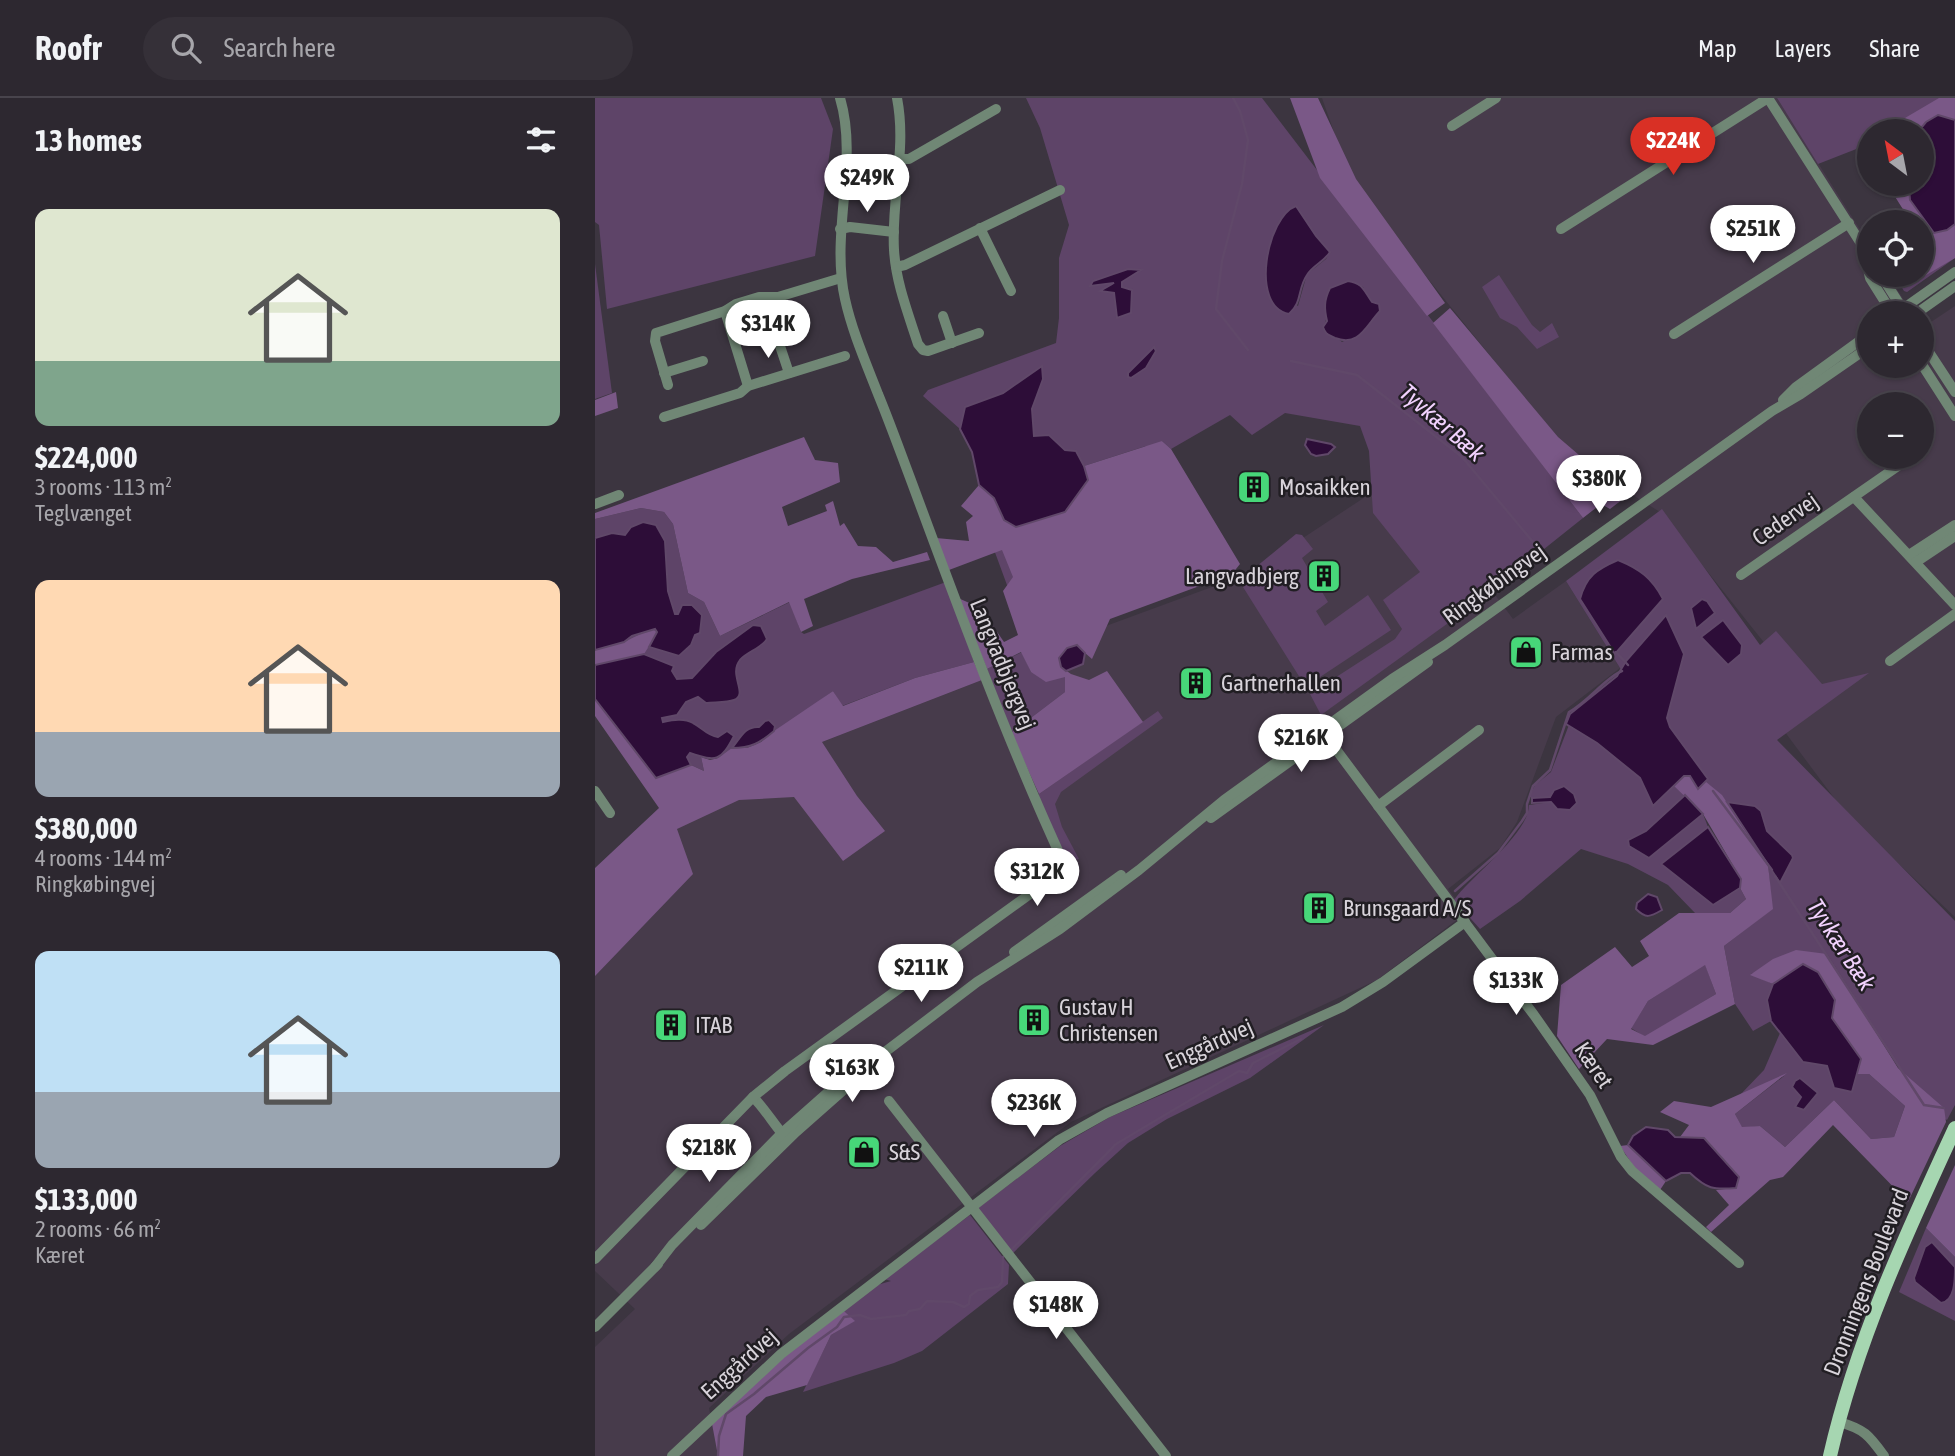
<!DOCTYPE html>
<html lang="en">
<head>
<meta charset="utf-8">
<style>
	body { margin:0; font-family:"Asap Condensed",sans-serif; background:#353038; color:#f1f3f6; height:100vh; display:flex; flex-direction:column; font-size:26px; white-space:nowrap }
	* { box-sizing:border-box; margin:0 }
	p { font-size:23px; color:#a7a6ab }
	.icon { flex:none; width:38px; height:38px; fill:none; stroke:currentColor; stroke-width:2; stroke-linecap:round; stroke-linejoin:round }
	.map { position:relative; flex:1; overflow:hidden }
	.sheet { display:flex; flex-direction:column; background:#2d2830; width:595px }
	.sheet>* { flex:none }
	.needle { width:46px; rotate:328deg }
	.controls { position:absolute; left:1262px; top:21px; display:grid; gap:14px }
	.controls a { display:grid; place-items:center; width:77px; height:77px; border-radius:50%; background:#2d2830; box-shadow:0 2px 5px #0004,0 0 0 2px #48444c; font-size:35px }
	.price { position:absolute; translate:-50% -60px; padding:0 16px; border-radius:24px; background:#fff; color:#222; font-size:23px; line-height:46px; filter:drop-shadow(0 2px 4px #0008) }
	.price::after { content:''; position:absolute; left:50%; top:42px; width:21px; height:16px; margin-left:-10px; background:inherit; clip-path:polygon(0 0,100% 0,50% 100%) }
	.price.on { background:#d93025; color:#fff }
	ul { padding:0; list-style:none }
	li { display:grid; align-content:center; gap:14px; height:371px; padding:0 35px }
	li span { display:grid; place-items:center; height:217px; border-radius:14px; color:#555 }
	li>.icon { margin-inline-start:auto }
	span .icon { width:126px; height:126px; fill:#fffc; stroke-width:1 }
	li b { font-size:30px }
	h2 { display:flex; justify-content:space-between; align-items:center; height:84px; padding:0 35px; font-size:30px }
	header { display:flex; align-items:center; gap:42px; box-sizing:border-box; height:98px; padding:0 35px; background:#2d2830; border-bottom:2px solid #48444c }
	header strong { font-size:33px }
	nav { display:flex; gap:38px; margin-inline-start:auto; font-size:24px }
	.search { width:490px; height:63px; background:#353038; display:flex; align-items:center; gap:18px; box-sizing:border-box; padding:0 24px; border-radius:38px; color:#a7a6ab; font-size:26px }
	main { display:flex; flex:1; min-height:0 }
	.map>svg:first-child { display:block }
	.built { fill:#473b4b; fill-rule:evenodd }
	.green { fill:#5e4468; fill-rule:evenodd }
	.forest { fill:#7a5887; fill-rule:evenodd }
	.water { fill:#2d0d38; stroke:#604869; stroke-width:2 }
	.lines { fill:none; stroke-linecap:round; stroke-linejoin:round }
	.stream { stroke:#604869; stroke-width:2.5 }
	.minor { stroke:#708775; stroke-width:10 }
	.major { stroke:#a6d6b1; stroke-width:14 }
	.labels { text-anchor:middle; stroke-width:5; stroke-linejoin:round; paint-order:stroke }
	.poi-label { font-size:23px; fill:#d8d3da; stroke:#211e23; text-anchor:start }
	.street-label { font-size:23px; fill:#d8d3da; stroke:#211e23 }
	.water-label { font-size:24px; font-style:italic; fill:#f2d2fe; stroke:#211e23 }
</style>
</head>
<body>
<header>
<strong>Roofr</strong>
<div class="search"><svg class="icon" aria-label="search" viewBox="0 0 24 24"><circle cx="10" cy="10" r="6"/><path d="M15 15l6 6"/></svg>Search here</div>
<nav><a>Map</a><a>Layers</a><a>Share</a></nav>
</header>
<main>
<section class="sheet">
<h2>13 homes<svg class="icon" aria-label="filters" viewBox="0 0 24 24"><path d="M4 7h16M4 17h16"/><circle cx="9" cy="7" r="2"/><circle cx="15" cy="17" r="2"/></svg></h2>
<ul>
<li><span style="background:linear-gradient(#dfe7d0 70%,#7fa58c 0)"><svg class="icon" aria-label="home" viewBox="0 0 24 24"><path d="M3 11l9-7 9 7M6 9v11h12V9"/></svg></span><div><b>$224,000</b><p>3 rooms · 113 m²</p><p>Teglvænget</p></div></li>
<li><span style="background:linear-gradient(#ffd9b3 70%,#9aa5b1 0)"><svg class="icon" aria-label="home" viewBox="0 0 24 24"><path d="M3 11l9-7 9 7M6 9v11h12V9"/></svg></span><div><b>$380,000</b><p>4 rooms · 144 m²</p><p>Ringkøbingvej</p></div></li>
<li><span style="background:linear-gradient(#bfe0f5 65%,#9aa5b1 0)"><svg class="icon" aria-label="home" viewBox="0 0 24 24"><path d="M3 11l9-7 9 7M6 9v11h12V9"/></svg></span><div><b>$133,000</b><p>2 rooms · 66 m²</p><p>Kæret</p></div></li>
</ul>
</section>
<div class="map">
<svg width="1360" height="1358" viewBox="0 0 1360 1358">
	<rect width="100%" height="100%" fill="#3c3540"/>
	<g class="built">
		<path d="M727,0H1182L1274,146V177H1293L1317,215H1274V268H1326L1327,230L1360,208V819L1251,716L1146,575L1175,552L1065,414L977,359L758,88ZM1274,306H1326V359H1274Z"/>
		<path d="M808,374L918,521L971,483L1025,570L961,619L922,724L905,750L853,791L871,815L782,882L476,1024L194,1236L114,1310L123,1358H0V1249L40,1211L0,1173V798L77,726L227,644L387,582L500,532L655,475Z"/>
	</g>
	<g class="green">
		<path d="M0,0H226L238,31L220,158L12,211L4,127L0,124Z"/>
		<path d="M431,0H667L988,420L885,502L726,617L715,596L800,541L807,531L788,502L825,474L778,415L774,353L765,328L690,315L657,337L635,317L576,351L567,343L434,547L398,449L551,348L489,368L480,353L470,352L454,337L439,338L437,311L448,281L447,269L408,295L370,309L365,331L328,298L333,292L461,245L464,220V160L474,127L445,30ZM701,108L721,138L735,154L731,161L712,176L703,208L671,188C671,155 675,130 701,108ZM753,183L768,189C784,222 778,229 747,244L728,229C736,216 727,207 735,191Z"/>
		<path d="M1182,0H1360V160L1312,194L1309,193L1300,178L1326,177L1337,151L1326,124L1300,86H1326V33H1274V56L1269,48L1223,66Z"/>
		<path d="M0,166L17,295L0,301Z"/>
		<path d="M904,177L937,227L945,234L957,225L964,239L942,251L922,229L905,220L887,189Z"/>
		<path d="M46,410L69,414L78,426L93,495L109,504L125,538L195,504L206,534L209,536L351,484L379,564L320,580L247,608L238,593C210,613 141,670 106,659L109,673L96,667L61,680L0,601V567L62,534L0,552V421Z"/>
		<path d="M1067,411L1165,547L1181,533L1227,586L1274,575L1182,642L1360,823V1007L1352,1022L1329,1007L1232,856L1156,876L1178,886L1172,902L1176,923L1158,933L1140,906L1129,848L1177,811L1173,767L1077,686L1090,697L1051,733L1054,760L1108,716L1113,729L1066,766L1118,807L1145,790L1151,801L1135,815H1100L1073,787L1033,766L986,751L925,803L885,831L859,802C876,778 934,736 934,707L956,704L955,699H934L940,687L956,674L977,619L1031,575L1025,570L971,483Z"/>
		<path d="M701,436L707,437L718,451L707,460L733,504L721,513L730,528L773,497L796,532L719,583H707L648,489L650,478Z"/>
		<path d="M427,554L436,574L470,578V594L416,635L392,571Z"/>
		<path d="M563,613L568,620L466,694L460,706L467,729L484,761L470,765L443,704L444,696Z"/>
		<path d="M1110,866L1121,896L1050,939L1036,930L1053,903Z"/>
		<path d="M729,927L655,980L572,1021L533,1045L500,1075L417,1156L383,1110L465,1048L515,1019Z"/>
		<path d="M1185,935L1208,964L1232,968L1257,994L1262,976H1274L1310,1008L1299,1039L1276,1041L1239,1002L1190,1049L1165,1028L1147,1030L1140,1016L1189,978L1145,997L1169,972Z"/>
		<path d="M375,1117L414,1167L413,1186L327,1253L299,1265L208,1294L236,1237L259,1223L249,1213L282,1187L296,1183L289,1181Z"/>
		<path d="M1331,1130L1360,1159V1223L1304,1194Z"/>
	</g>
	<g class="forest">
		<path d="M695,0H723L761,81L850,205L832,218L725,80Z"/>
		<path d="M1344,0H1360V22L1343,17L1331,24L1326,29L1329,39L1327,43L1326,33H1317L1310,20Z"/>
		<path d="M1292,86H1312L1352,132L1360,126V160L1316,186L1299,181L1297,177H1326L1327,144L1328,143L1326,124H1316Z"/>
		<path d="M855,210L963,339L1005,375L1036,395L1015,411L1006,406L988,420L838,225Z"/>
		<path d="M21,294L23,310L0,318V302Z"/>
		<path d="M209,339L220,362L243,365L245,384L187,409L193,428L232,413L230,407L238,403L245,428L249,425L263,448L281,449L298,464L332,454L335,462L257,481L209,501L218,528L206,534L194,504L125,538L109,504L93,495L78,426L69,414L46,410L0,421V415Z"/>
		<path d="M567,343L576,351L645,466L637,476L515,521L497,561L482,548L466,569L476,576L494,582L512,573L548,624L444,696L416,635L470,594V579L451,584L436,574L426,554L392,571L363,500L379,507L391,528H398L409,544L423,537L408,493L418,479L407,452L354,472L341,440L374,443L371,424L378,418L366,408L384,387L399,400L409,422L470,414L493,382L489,368Z"/>
		<path d="M56,531L63,534L49,556L0,567V552L29,544Z"/>
		<path d="M379,564L387,582L227,644L262,698L290,733L248,763L199,699L144,702L82,731L98,776L0,878V770L64,710L0,618V601L61,680L96,667L109,673L106,659L115,662L123,660L137,650H152L166,644L179,633L238,593L248,608L320,580Z"/>
		<path d="M1094,670L1127,697L1173,767L1178,811L1129,848L1140,906L1058,947L1012,941L984,971L962,938L966,887L1020,849L1037,869L1054,858L1045,843L1084,815H1135L1151,801L1145,790L1146,781L1108,716L1077,686ZM1110,867L1121,896L1050,938L1036,931L1053,903Z"/>
		<path d="M1201,852L1232,856L1303,970L1349,1010L1351,1024L1313,1104L1238,1027L1188,1079L1175,1082L1116,1134L1111,1129L1134,1107L1121,1092L1140,1090L1109,1040L1085,1039L1094,1027L1065,1014L1079,1003L1116,1009L1192,975L1140,1016L1147,1029L1165,1028L1190,1049L1239,1002L1276,1041L1299,1039L1310,1008L1274,976H1262L1265,961L1237,920L1208,866L1178,886L1155,877L1178,861Z"/>
		<path d="M1033,1047L1071,1083L1065,1092L1041,1072L1025,1048Z"/>
		<path d="M1360,1067V1159L1331,1130Z"/>
		<path d="M249,1213L260,1223L236,1237L212,1287L171,1299L151,1318L148,1358H123L117,1326L187,1260Z"/>
	</g>
	<g class="water">
		<path d="M1343,17L1360,22V126L1352,132L1339,135L1315,102L1314,89L1312,86H1326L1327,43L1329,39L1326,30L1331,24Z"/>
		<path d="M701,108L721,138L735,154C729,164 718,167 712,177C702,192 708,203 694,216C654,209 672,118 701,108Z"/>
		<path d="M533,171L546,172L527,184V189L537,192L536,215L522,220L519,195L505,193L519,185L495,188L498,183Z"/>
		<path d="M753,183C768,185 769,193 777,204L784,206L785,213C770,229 764,249 740,240C732,236 731,237 728,229L732,223C729,210 729,202 735,190Z"/>
		<path d="M559,249L561,253L551,270L536,280L533,279V275Z"/>
		<path d="M447,268L448,281L437,311L439,338L454,337L470,352L481,353L489,368L493,382L470,414L421,429L409,422L399,400L384,387L377,354L365,331L370,309L408,295Z"/>
		<path d="M712,341L736,346L740,349L733,356L721,358L716,356L710,347Z"/>
		<path d="M48,424L61,427L70,443L73,493L80,516H83L87,507H97L107,517L105,535L100,537L96,547L84,558L54,549L62,534L60,531L37,538L29,544L0,552V440L17,435L30,437L36,429Z"/>
		<path d="M1023,462C1045,471 1057,480 1068,501L1020,556L985,501C991,478 1002,471 1023,462Z"/>
		<path d="M1107,501L1112,503L1120,515L1101,531L1096,510Z"/>
		<path d="M1071,517L1089,556L1072,620L1075,629L1113,681L1103,691L1095,678H1089L1058,708L1045,680L1002,645L971,626L975,616L1022,578L1031,563Z"/>
		<path d="M1128,522L1147,547L1146,556L1133,567L1106,539Z"/>
		<path d="M158,527L166,528L172,541C166,551 153,553 145,562C133,577 154,596 139,602C132,605 119,604 111,605L103,599L91,604L82,617L67,620L68,624C78,622 89,620 98,625C108,630 111,637 123,639L132,633L139,638C126,663 122,664 95,655L92,659L96,667L61,680L0,601V567L49,556L79,568L77,573L82,581L97,580L121,554Z"/>
		<path d="M482,547L490,555L488,566L471,573L466,569L464,560L472,550Z"/>
		<path d="M174,622L180,628L179,633C165,645 156,650 137,650C146,639 150,628 164,629L170,623Z"/>
		<path d="M969,688L979,696L982,705L975,712L962,711L956,704L937,705V700L955,699L959,692Z"/>
		<path d="M1090,697L1108,716L1054,760L1034,748L1033,742L1051,733Z"/>
		<path d="M1132,704L1160,708L1166,713L1172,733L1197,757L1198,760L1185,785Z"/>
		<path d="M1113,729L1146,781L1145,790L1118,807L1066,766Z"/>
		<path d="M1053,796L1062,799L1067,812C1055,819 1051,821 1041,811L1042,805Z"/>
		<path d="M1208,866L1223,874L1240,902L1237,920L1266,961L1257,994L1239,990L1232,968L1208,964L1176,923L1172,902L1178,886Z"/>
		<path d="M1205,980L1223,995L1209,1012L1200,1009L1206,999L1197,989L1200,983Z"/>
		<path d="M1051,1029L1073,1032L1080,1039L1109,1040L1144,1079L1141,1090C1118,1092 1112,1091 1095,1075H1086L1071,1083L1033,1047L1038,1038Z"/>
		<path d="M1337,1144L1360,1169C1360,1182 1360,1203 1346,1205L1320,1184L1319,1180L1330,1149Z"/>
	</g>
	<g class="lines">
		<g class="stream">
			<path d="M638,0L645,13L653,42L647,86L627,163L621,211L653,252"/>
			<path d="M696,263L762,277L867,359L948,456"/>
			<path d="M1021,554L1033,567"/>
			<path d="M1118,693L1177,772"/>
			<path d="M1180,778L1329,1007L1349,1010"/>
			<path d="M860,793L903,755L927,723L932,715V706L938,688L955,672L974,614C993,604 1011,579 1027,573"/>
			<path d="M416,1152L521,1046L644,973L652,975L658,965L706,941"/>
			<path d="M123,1358L124,1338L131,1316L159,1296L213,1250L242,1229L249,1219L265,1217L276,1221L311,1217L314,1213L325,1211L332,1203L358,1204L369,1209L374,1206L375,1198L383,1192L403,1189L407,1184L408,1159"/>
		</g>
		<g class="minor">
			<path d="M302,0C312,51 296,100 299,152C301,185 313,215 323,246L328,252L333,253L384,235"/>
			<path d="M1173,0L1274,158"/>
			<path d="M857,28L901,0"/>
			<path d="M306,61H314L401,11"/>
			<path d="M385,130L416,193"/>
			<path d="M245,131L255,129L299,134"/>
			<path d="M966,131L1173,0"/>
			<path d="M1269,153L1275,180L1297,215"/>
			<path d="M301,169L310,167L465,92"/>
			<path d="M1286,177L1310,215"/>
			<path d="M130,213L153,288"/>
			<path d="M1302,215L1360,174"/>
			<path d="M1322,215L1360,188"/>
			<path d="M348,218L357,245"/>
			<path d="M1079,236L1254,125"/>
			<path d="M182,239L194,275"/>
			<path d="M1326,242L1360,294"/>
			<path d="M1326,265L1360,318"/>
			<path d="M69,275L108,263"/>
			<path d="M73,287L60,243L61,235L130,213L141,206L164,199H183L246,180"/>
			<path d="M1188,302L1201,289L1274,236"/>
			<path d="M69,319L145,295L153,288L250,258"/>
			<path d="M1259,399L1360,507"/>
			<path d="M0,406L24,397"/>
			<path d="M1314,457L1360,427"/>
			<path d="M1321,464L1360,438"/>
			<path d="M1146,477L1316,359"/>
			<path d="M1295,563L1360,516"/>
			<path d="M731,638L939,917L995,997L1026,1059L1037,1073L1144,1165"/>
			<path d="M0,693L15,715"/>
			<path d="M783,708L884,632"/>
			<path d="M616,720L833,564"/>
			<path d="M419,854L526,777"/>
			<path d="M158,999C171,1012 179,1027 191,1040"/>
			<path d="M294,1003L571,1358"/>
			<path d="M106,1127L201,1034L270,973"/>
			<path d="M0,1161L158,999L190,973L471,770C413,645 365,515 317,385C306,356 295,325 283,296C271,265 257,233 250,201C235,134 264,63 245,0"/>
			<path d="M60,1169L77,1147L187,1035L248,981L290,954L382,884L465,831L544,772L629,702L797,581L850,547L1177,313L1206,296L1274,249"/>
			<path d="M0,1229L63,1166"/>
			<path d="M1244,1324C1269,1331 1274,1337 1289,1358"/>
			<path d="M77,1358L186,1256L464,1042L512,1015L747,909L788,884L870,824"/>
		</g>
		<path class="major" d="M1235,1358C1261,1244 1311,1136 1360,1030"/>
	</g>
	<defs>
		<g id="building-square" transform="scale(1.75)"><rect x="-9" y="-9" width="18" height="18" rx="4" fill="#47d779" stroke="#211e23"/><path d="M-4-6H4V6H1V3H-1V6H-4ZM-2.5-4.3h1.7v1.8h-1.7ZM.8-4.3h1.7v1.8H.8ZM-2.5-1h1.7V.8h-1.7ZM.8-1h1.7V.8H.8Z" fill="#111"/></g>
		<g id="shop-square" transform="scale(1.75)"><rect x="-9" y="-9" width="18" height="18" rx="4" fill="#47d779" stroke="#211e23"/><path d="M-5-2.5h2.3a2.7 3.5 0 0 1 5.4 0H5L5.5 6h-11ZM-1.5-2.5h3a1.5 2.3 0 0 0-3 0Z" fill="#111"/></g>
	</defs>
	<g fill-rule="evenodd">
		<use href="#building-square" x="659" y="389"/>
		<use href="#building-square" x="729" y="478"/>
		<use href="#shop-square" x="931" y="554"/>
		<use href="#building-square" x="601" y="585"/>
		<use href="#building-square" x="724" y="810"/>
		<use href="#building-square" x="439" y="922"/>
		<use href="#building-square" x="76" y="927"/>
		<use href="#shop-square" x="269" y="1054"/>
	</g>
	<g class="labels">
		<g class="poi-label">
			<text x="684" y="397">Mosaikken</text>
			<text x="704" y="486" text-anchor="end">Langvadbjerg</text>
			<text x="956" y="562">Farmas</text>
			<text x="626" y="593">Gartnerhallen</text>
			<text x="748" y="818">Brunsgaard A/S</text>
			<text x="464" y="917">Gustav H<tspan x="464" dy="26">Christensen</tspan></text>
			<text x="100" y="935">ITAB</text>
			<text x="294" y="1062">S&amp;S</text>
		</g>
		<g class="street-label">
			<text transform="translate(1190 421) rotate(-35)" y="8">Cedervej</text>
			<text transform="translate(899 486) rotate(-36)" y="8">Ringkøbingvej</text>
			<text transform="translate(408 566) rotate(68)" y="8">Langvadbjergvej</text>
			<text transform="translate(614 946) rotate(-24)" y="8">Enggårdvej</text>
			<text transform="translate(999 967) rotate(56)" y="8">Kæret</text>
			<text transform="translate(1271 1184) rotate(-69)" y="8">Dronningens Boulevard</text>
			<text transform="translate(144 1266) rotate(-42)" y="8">Enggårdvej</text>
		</g>
		<g class="water-label">
			<text transform="translate(847 325) rotate(41)" y="8">Tyvkær Bæk</text>
			<text transform="translate(1246 847) rotate(57)" y="8">Tyvkær Bæk</text>
		</g>
	</g>
</svg>
<div class="controls">
<a><svg class="needle" viewBox="-14 -14 28 28"><path d="M0-13l5 13h-10z" fill="#e53935"/><path d="M0 13l5-13h-10z" fill="#a7a6ab"/></svg></a>
<a><svg class="icon" aria-label="locate" viewBox="0 0 24 24"><circle cx="12" cy="12" r="6"/><path d="M12 2v4M12 18v4M2 12h4M18 12h4"/></svg></a>
<a>+</a>
<a>−</a>
</div>
<b class="price on" style="left:1078px;top:79px">$224K</b>
<b class="price" style="left:272px;top:116px">$249K</b>
<b class="price" style="left:1158px;top:167px">$251K</b>
<b class="price" style="left:173px;top:262px">$314K</b>
<b class="price" style="left:1004px;top:417px">$380K</b>
<b class="price" style="left:706px;top:676px">$216K</b>
<b class="price" style="left:442px;top:810px">$312K</b>
<b class="price" style="left:326px;top:906px">$211K</b>
<b class="price" style="left:921px;top:919px">$133K</b>
<b class="price" style="left:257px;top:1006px">$163K</b>
<b class="price" style="left:439px;top:1041px">$236K</b>
<b class="price" style="left:114px;top:1086px">$218K</b>
<b class="price" style="left:461px;top:1243px">$148K</b>
</div>
</main>
</body>
</html>
